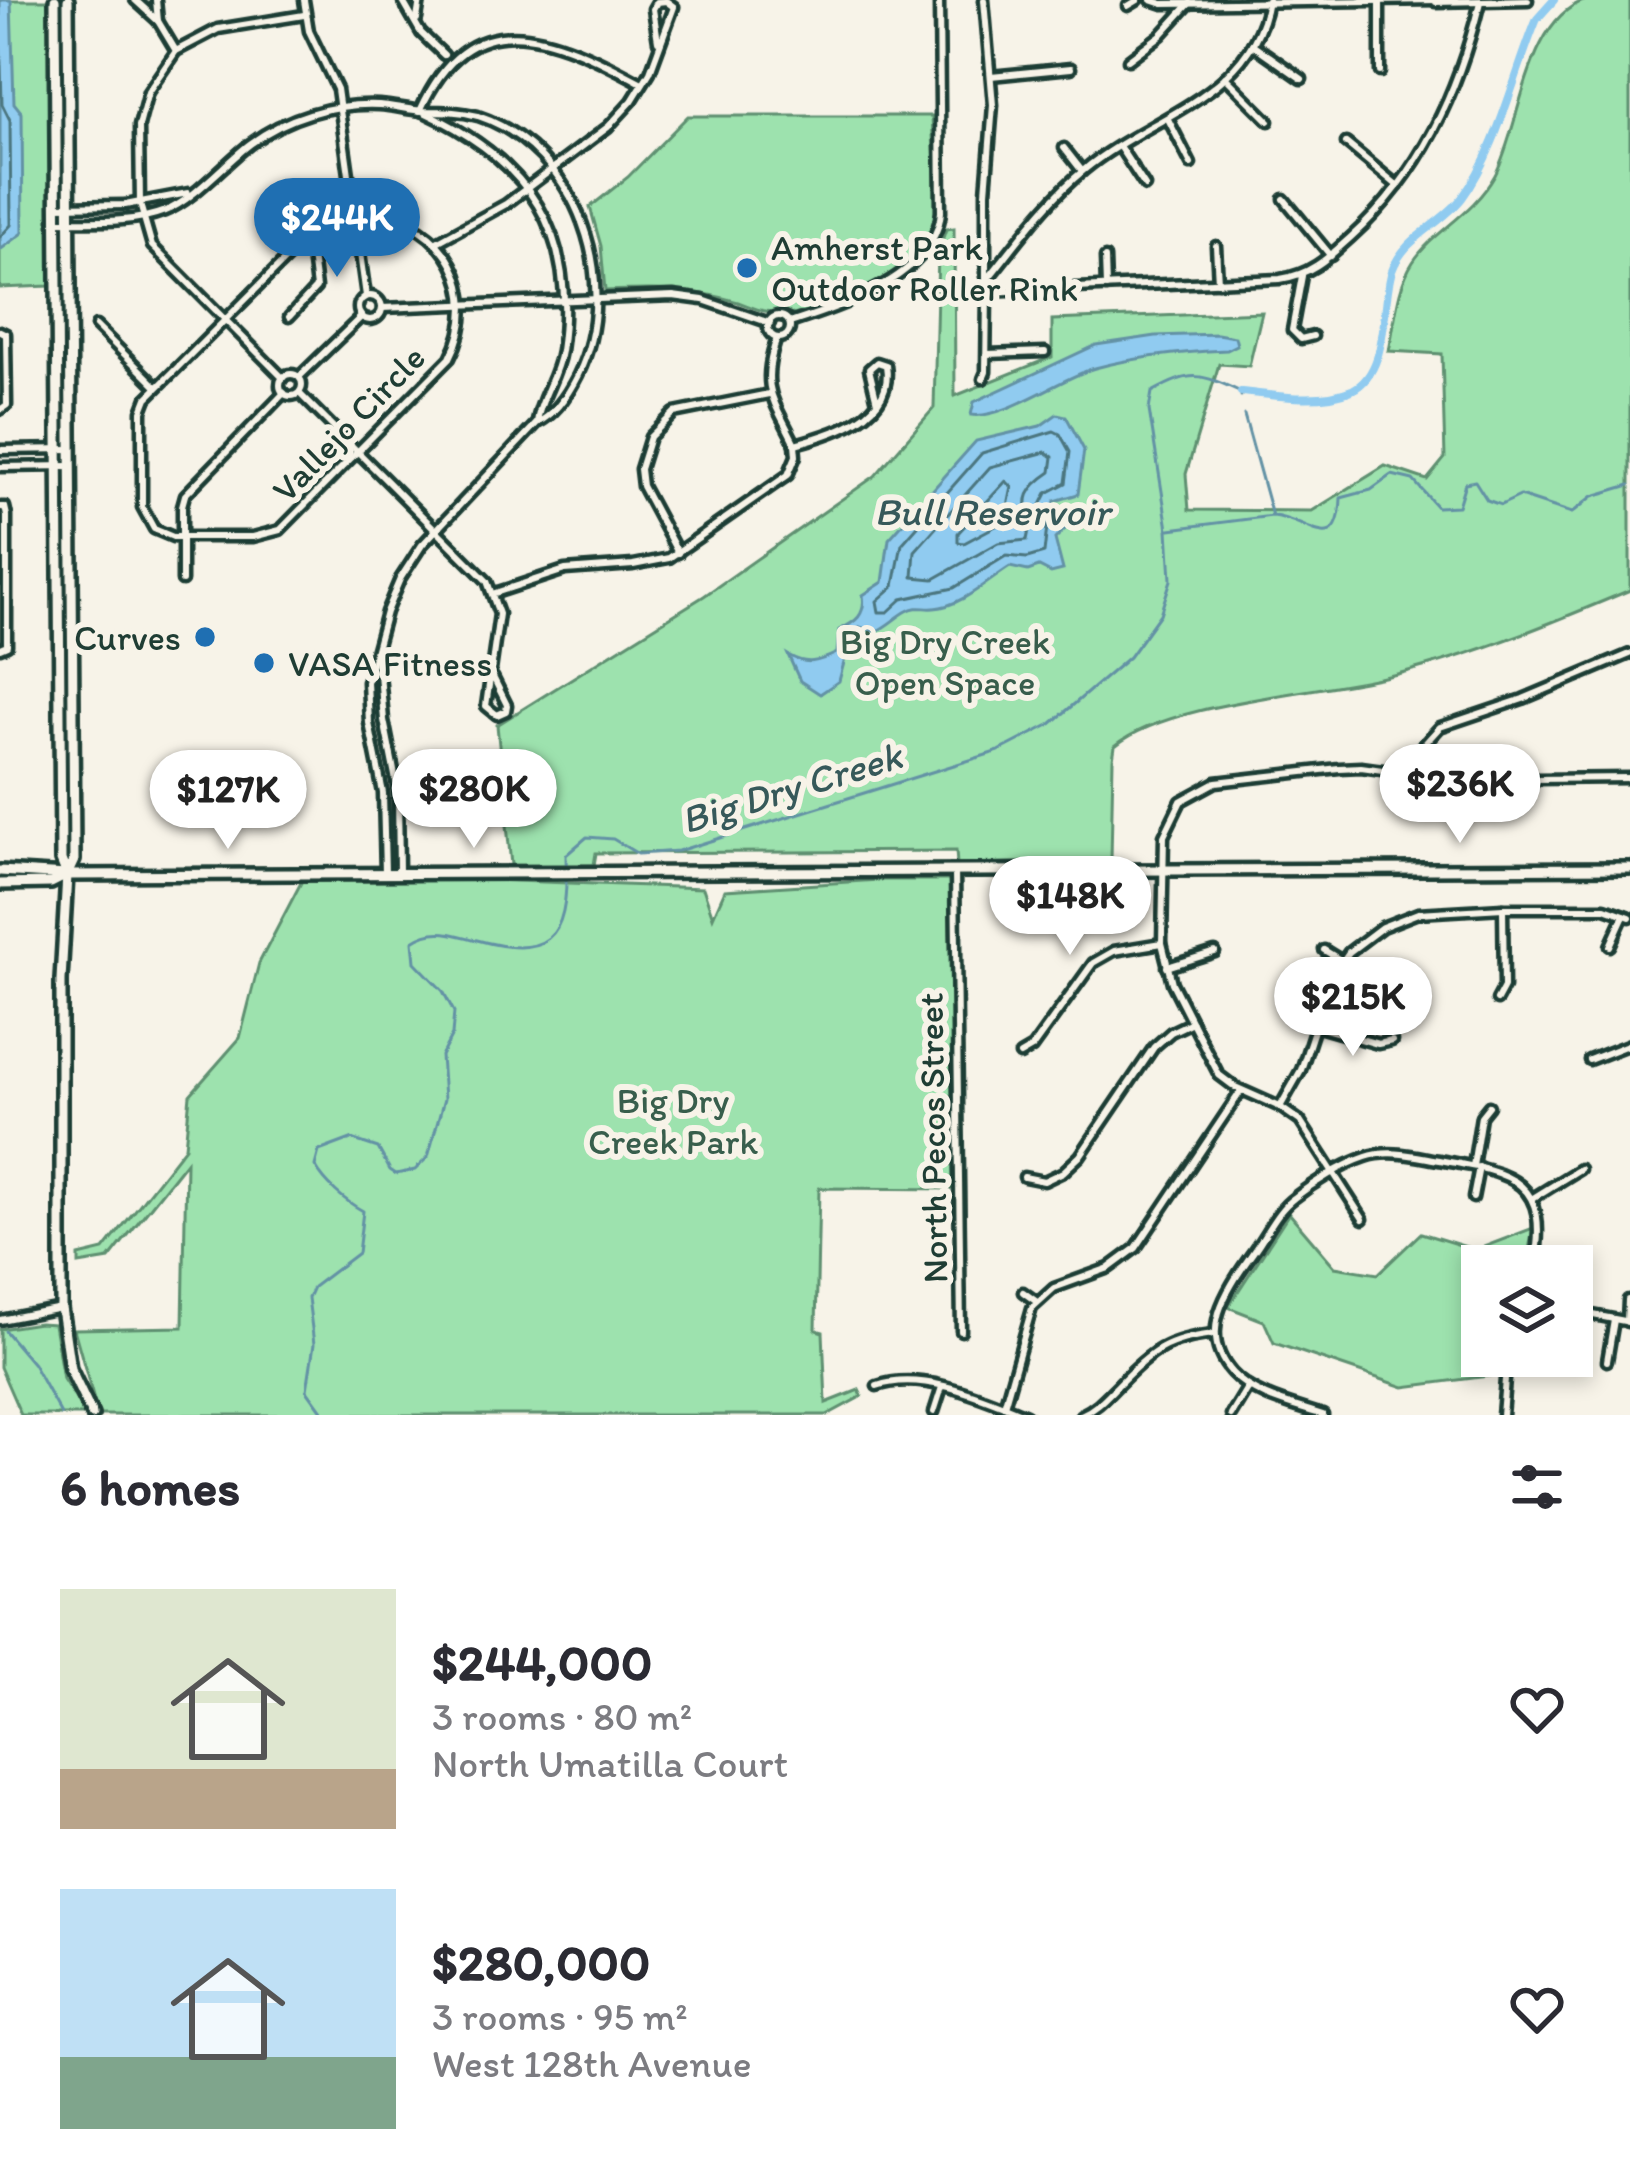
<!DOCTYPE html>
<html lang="en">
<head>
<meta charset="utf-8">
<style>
	body { margin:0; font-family:Itim,sans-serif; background:#f2f2f3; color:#2b2b33; height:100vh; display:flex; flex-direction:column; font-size:45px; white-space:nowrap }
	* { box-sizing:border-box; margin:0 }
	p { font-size:39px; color:#7c7c81 }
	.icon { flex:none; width:66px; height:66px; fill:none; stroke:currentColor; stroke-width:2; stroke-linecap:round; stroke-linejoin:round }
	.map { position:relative; height:1415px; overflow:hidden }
	.drawer { display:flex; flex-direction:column; background:#fff; flex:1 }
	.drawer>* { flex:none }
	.controls { position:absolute; left:1461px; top:1245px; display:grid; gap:24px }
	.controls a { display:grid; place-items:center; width:132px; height:132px; border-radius:0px; background:#fff; box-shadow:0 6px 18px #0003; font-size:60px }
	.price { position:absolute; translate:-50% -102px; padding:0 27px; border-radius:42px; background:#fff; color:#222; font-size:39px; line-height:78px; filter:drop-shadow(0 3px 6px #0008) }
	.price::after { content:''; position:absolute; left:50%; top:72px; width:36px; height:27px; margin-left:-18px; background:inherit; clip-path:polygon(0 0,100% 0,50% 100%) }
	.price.active { background:#1f6fb2; color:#fff }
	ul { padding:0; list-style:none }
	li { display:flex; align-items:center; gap:36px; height:300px; padding:0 60px }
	li span { display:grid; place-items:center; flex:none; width:336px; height:240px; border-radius:0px; color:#555 }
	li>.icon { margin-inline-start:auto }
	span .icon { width:144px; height:144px; fill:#fffc; stroke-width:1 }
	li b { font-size:51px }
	h2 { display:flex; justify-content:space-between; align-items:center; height:144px; padding:0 60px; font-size:51px }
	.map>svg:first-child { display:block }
	.green { fill:#9de2ae; stroke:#5e9071; stroke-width:3 }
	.water { fill:#90cbf0; stroke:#6392a5; stroke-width:3 }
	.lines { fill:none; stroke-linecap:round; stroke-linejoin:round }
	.shore { stroke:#4c767f; stroke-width:3 }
	.stream { stroke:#6392a5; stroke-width:3 }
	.canal { stroke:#90cbf0; stroke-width:8 }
	.street-casing { stroke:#1f3d34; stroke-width:15 }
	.secondary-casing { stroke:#1f3d34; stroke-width:18 }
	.street { stroke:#f7f3e8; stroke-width:6 }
	.secondary { stroke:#f7f3e8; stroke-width:9 }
	.poi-dot { fill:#1f6fb2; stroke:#f7f3e8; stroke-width:4.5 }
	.labels { text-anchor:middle; stroke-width:12; stroke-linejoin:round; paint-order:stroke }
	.poi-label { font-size:36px; fill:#1f3d34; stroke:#f7f3e8; text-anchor:start }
	.street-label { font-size:36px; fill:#1f3d34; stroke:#f7f3e8 }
	.park-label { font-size:36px; fill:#385e4c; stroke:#f7f3e8 }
	.water-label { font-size:39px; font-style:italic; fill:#36595a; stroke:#f7f3e8 }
</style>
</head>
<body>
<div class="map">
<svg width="1630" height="1415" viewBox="0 0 1630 1415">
	<rect width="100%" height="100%" fill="#f7f3e8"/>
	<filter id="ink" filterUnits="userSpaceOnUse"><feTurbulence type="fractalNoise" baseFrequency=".00833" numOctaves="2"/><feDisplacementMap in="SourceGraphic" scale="24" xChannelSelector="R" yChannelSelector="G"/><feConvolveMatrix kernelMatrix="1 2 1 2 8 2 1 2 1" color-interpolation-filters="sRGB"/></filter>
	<g filter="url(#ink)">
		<g class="green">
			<path d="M0,0H51L50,286L0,288Z"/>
			<path d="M1586,0H1630V590C1554,622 1477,654 1397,674C1324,693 1169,701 1115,746L1113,759L1111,861L957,864L956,851L596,853L594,865H511L497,725L704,596L875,476L934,408L938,252L946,229L954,228L955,396L1052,357V320L1262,312L1249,366L1219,364L1186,474L1189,510L1312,511L1385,466L1427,480L1445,458L1442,354L1389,351C1395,323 1397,286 1413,262C1434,230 1473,215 1495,175C1521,126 1526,19 1586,0Z"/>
			<path d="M688,116H932C933,142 939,206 933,228C922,273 833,302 794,315L784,310C766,315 755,308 738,302C693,288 652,289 605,291L601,246L590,207L628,177Z"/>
			<path d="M306,873L703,888L713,917L725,890L879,880H955L960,1189L819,1188L816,1330L823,1332L826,1403L859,1390L862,1396L827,1415H98L74,1329L183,1327L186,1162L109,1259L79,1264V1256L104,1250L185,1147L190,1095L240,1038L259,963Z"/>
			<path d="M1289,1213L1335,1267L1378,1274L1421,1233L1476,1250L1533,1228L1526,1266H1482V1356H1499L1497,1375L1404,1387L1274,1343L1264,1321L1228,1307Z"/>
			<path d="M39,1323L54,1324L63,1379L86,1415H21L0,1367V1329Z"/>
		</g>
		<g class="water">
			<path d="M0,0H11L14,103L22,113L23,233L0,250Z"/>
			<path d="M1217,334L1235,337L1237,345L1227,350C1184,352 1136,357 1095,368C1062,377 1004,420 971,415L974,402L1096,345L1156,336Z"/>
			<path d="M1057,414L1066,416L1084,450L1078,494L1055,501L1051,511L1068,526L1055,539L1063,570L1051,573L1039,567L1028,571L1010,567C989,580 960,607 934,608C924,609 917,605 907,611C896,617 888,626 875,632L860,627L849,644L839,681L820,694L800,681L788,655C807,666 818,662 837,653L839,630C856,622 866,615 863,595L883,582L889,539L976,441L1040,426Z"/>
		</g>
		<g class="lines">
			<g class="shore">
				<path d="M0,25L2,104L10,120L11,225L0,237"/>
				<path d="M1054,431L1060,434L1070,452L1066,483L1047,493L1040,507L1047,527L1044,553L1027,558L1006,556L954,588L902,599L888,612H879L877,601L894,586L902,544L982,453Z"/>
				<path d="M1046,452L1053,457L1051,472C1009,500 1036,509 1027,540L998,543L934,579L913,577L915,551L990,467Z"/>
				<path d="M1006,481L1012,487L1005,521L964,543L958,542V533Z"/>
			</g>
			<g class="stream">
				<path d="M1244,415L1272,516C1307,518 1339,561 1341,498L1371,490L1392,475L1413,480L1437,507L1458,506L1465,483L1475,481L1487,500L1501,505L1520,496L1572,513L1593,496L1630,485"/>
				<path d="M1170,529L1272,516"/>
				<path d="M5,1331L33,1364L61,1415"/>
				<path d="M325,1415L307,1390L314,1344L308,1298L313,1287L358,1253L363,1211C345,1201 325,1184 315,1166L319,1151L351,1139L378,1148L390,1170L396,1174L415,1170L428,1157L444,1099L441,1056L452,1035L454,1012L443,991L415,962L413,941C435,926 453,934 477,940C560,963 568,927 566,855L587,837L613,839L638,854L678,851L999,751L1051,724L1129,657L1160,614L1171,580L1168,529L1149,410L1152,392C1192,370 1200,373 1241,392V396"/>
			</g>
			<path class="canal" d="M1241,392C1273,395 1320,404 1352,390C1390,372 1381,305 1392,271C1404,237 1441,225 1462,198C1497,151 1514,74 1537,19L1554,0"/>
			<g class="street-casing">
				<g id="street">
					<path d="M135,0L158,21L176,51"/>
					<path d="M156,0L158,21"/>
					<path d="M304,0L309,31L337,89L366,296"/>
					<path d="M402,0L421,33L444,55"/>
					<path d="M984,0L993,105L986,192V280"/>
					<path d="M1151,0L1163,4L1437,0"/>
					<path d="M1436,2L1528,0"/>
					<path d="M1128,6L1138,0"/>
					<path d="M417,19L420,0"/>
					<path d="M1252,44L1302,79"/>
					<path d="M1128,60L1161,35L1190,3"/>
					<path d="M1380,72V2"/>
					<path d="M991,76L1071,68"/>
					<path d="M1225,77L1269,121"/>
					<path d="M420,111C470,0 548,32 642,83"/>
					<path d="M424,112C528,160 578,233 561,351C557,377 540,398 537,422"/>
					<path d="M1168,119L1191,164"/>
					<path d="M1346,143L1398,186"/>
					<path d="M1119,146L1145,186"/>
					<path d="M1064,148L1082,171"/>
					<path d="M1284,199L1331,256"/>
					<path d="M56,206L125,205L188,193"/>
					<path d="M372,213C445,222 485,292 450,358L280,530L253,537H173L154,529L142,507V411L147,398L312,233L339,219Z"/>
					<path d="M56,221C91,221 132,224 165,211C191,202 226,162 250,144C286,117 333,103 379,105C394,106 409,110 424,111C443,111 460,111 478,116C578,149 623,283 578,375C569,393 556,414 537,423L422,545L400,579L386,612L367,682L369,723L383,793L385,873"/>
					<path d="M437,242L506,204L608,127L632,101L650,72L674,7L666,1L657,2L653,9L658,41"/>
					<path d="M1216,246L1218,282"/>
					<path d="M1105,258L1106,287"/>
					<path d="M1302,276L1292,330L1301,339L1313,336"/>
					<path d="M986,281C1017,243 1046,201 1084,170C1148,116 1253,96 1268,0"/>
					<path d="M987,292L1280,279C1311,275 1329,257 1351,237C1421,174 1458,92 1480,2"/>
					<circle cx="370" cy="308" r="12"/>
					<path d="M382,308L673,296L703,300L770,323"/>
					<circle cx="779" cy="327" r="11"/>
					<path d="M289,317L316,288L311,248L302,242"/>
					<path d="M790,323C842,306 935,276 941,212L939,0"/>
					<path d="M96,326L157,387"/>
					<path d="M0,331L6,334L7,405L0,410"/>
					<path d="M777,338C759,389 774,400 795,444"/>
					<path d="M987,354L1045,352"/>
					<circle cx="291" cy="385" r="11"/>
					<path d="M299,377L361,317"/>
					<path d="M283,378L152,246L140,204L139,126L148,92L176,51L218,29L304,15"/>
					<path d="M983,379L986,372L987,293"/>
					<path d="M299,393L487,581L499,614L486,706L497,715L506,711L507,705L493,677"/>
					<path d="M795,444C833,434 895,416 886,365L877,362L869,369L877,402"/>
					<path d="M0,450L71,449"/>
					<path d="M0,467L71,466"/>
					<path d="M0,507H5L7,516V645L0,648"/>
					<path d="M678,553L642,486L640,469L650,437L674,413L769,394"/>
					<path d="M182,581V506L185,495L284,393"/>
					<path d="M495,593L565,570L633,565L669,558L788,475L796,456L795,444"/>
					<path d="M378,651L384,720L398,791L399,873"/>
					<path d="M1413,774L1420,749L1440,727L1523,699L1630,654"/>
					<path d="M955,872L961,1331"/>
					<path d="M1610,946L1624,915"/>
					<path d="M1324,950L1342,961"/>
					<path d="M1167,967L1215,952"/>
					<path d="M1497,1000L1504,987L1503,908"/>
					<path d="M1315,1026L1378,1044L1392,1041"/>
					<path d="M1020,1055L1032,1048L1093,963L1114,951L1162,943"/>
					<path d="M1589,1060L1630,1044"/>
					<path d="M1280,1107L1301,1070L1331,978L1349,952L1382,927L1418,913L1503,908H1605L1630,917"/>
					<path d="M1473,1166L1481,1116L1489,1106"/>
					<path d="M1024,1177L1044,1181L1063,1172L1080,1156L1154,1047L1171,1032L1192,1022"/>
					<path d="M1473,1198L1479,1167"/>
					<path d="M1533,1198L1580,1169"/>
					<path d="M1363,1219L1300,1121L1280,1107L1235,1087L1219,1075L1172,983L1162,943L1164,836L1181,801L1216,782L1339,768L1361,767L1455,780L1630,778"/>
					<path d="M1023,1292L1037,1302"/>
					<path d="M1572,1311L1630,1322"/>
					<path d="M0,1320L61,1308"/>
					<path d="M1627,1322L1628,1300"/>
					<path d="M1607,1361L1614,1320"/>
					<path d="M877,1386C923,1370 983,1398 1026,1415"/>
					<path d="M1004,1406L1032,1308L1054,1288L1109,1268L1136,1248L1241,1091"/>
					<path d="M934,1412L942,1387"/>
					<path d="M1081,1415C1097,1408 1106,1397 1118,1385C1151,1351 1167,1339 1215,1334"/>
					<path d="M1231,1415L1248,1387"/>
					<path d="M1323,1415C1293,1405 1254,1397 1232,1373C1192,1328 1235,1280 1260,1242C1270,1227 1279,1209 1294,1198C1313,1183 1342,1165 1366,1157C1389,1149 1415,1156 1439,1160C1512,1173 1551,1179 1534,1266"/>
					<path d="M1502,1415L1507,1356"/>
				</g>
			</g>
			<g class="secondary-casing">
				<g id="secondary">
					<path d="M55,0L61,860L67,875"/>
					<path d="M68,0L74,860L67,875L61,980V1308L70,1369L92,1415"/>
					<path d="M0,871L67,875L1630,868"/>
					<path d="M0,884L51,883L67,875"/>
				</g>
			</g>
			<use href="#street" class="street"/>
			<use href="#secondary" class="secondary"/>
		</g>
	</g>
	<g class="poi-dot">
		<circle cx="747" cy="268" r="12"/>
		<circle cx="205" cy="637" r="12"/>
		<circle cx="264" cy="663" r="12"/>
	</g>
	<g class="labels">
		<g class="poi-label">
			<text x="771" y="260">Amherst Park<tspan x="771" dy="41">Outdoor Roller Rink</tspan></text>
			<text x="181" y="650" text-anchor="end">Curves</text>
			<text x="288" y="676">VASA Fitness</text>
		</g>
		<g class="street-label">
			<text transform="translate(348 423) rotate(-46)" y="13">Vallejo Circle</text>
			<text transform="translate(932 1138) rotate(-91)" y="13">North Pecos Street</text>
		</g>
		<g class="park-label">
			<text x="945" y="654">Big Dry Creek<tspan x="945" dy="41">Open Space</tspan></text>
			<text x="673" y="1113">Big Dry<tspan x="673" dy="41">Creek Park</tspan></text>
		</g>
		<g class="water-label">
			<text x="992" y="525">Bull Reservoir</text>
			<text transform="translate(791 787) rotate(-17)" y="14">Big Dry Creek</text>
		</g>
	</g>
</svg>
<div class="controls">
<a><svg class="icon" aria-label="layers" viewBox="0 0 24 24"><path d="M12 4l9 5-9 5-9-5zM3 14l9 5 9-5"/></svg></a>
</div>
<b class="price active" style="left:337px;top:280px">$244K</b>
<b class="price" style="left:1460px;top:846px">$236K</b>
<b class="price" style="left:474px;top:851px">$280K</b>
<b class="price" style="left:228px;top:852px">$127K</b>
<b class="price" style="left:1070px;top:958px">$148K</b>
<b class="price" style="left:1353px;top:1059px">$215K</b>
</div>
<section class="drawer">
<h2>6 homes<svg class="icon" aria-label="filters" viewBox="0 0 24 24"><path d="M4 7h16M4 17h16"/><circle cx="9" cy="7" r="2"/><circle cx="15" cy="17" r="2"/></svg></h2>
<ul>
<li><span style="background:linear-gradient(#dfe7d0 75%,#b9a48a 0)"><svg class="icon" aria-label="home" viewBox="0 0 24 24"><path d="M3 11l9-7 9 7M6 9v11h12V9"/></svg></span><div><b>$244,000</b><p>3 rooms · 80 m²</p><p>North Umatilla Court</p></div><svg class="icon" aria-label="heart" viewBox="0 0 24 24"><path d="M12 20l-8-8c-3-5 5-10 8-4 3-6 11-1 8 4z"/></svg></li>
<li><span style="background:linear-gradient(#bfe0f5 70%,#7fa58c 0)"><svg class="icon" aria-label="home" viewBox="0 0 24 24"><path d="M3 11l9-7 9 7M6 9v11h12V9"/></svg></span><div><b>$280,000</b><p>3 rooms · 95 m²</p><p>West 128th Avenue</p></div><svg class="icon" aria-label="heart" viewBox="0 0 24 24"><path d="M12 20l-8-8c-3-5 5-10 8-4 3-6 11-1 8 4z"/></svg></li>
</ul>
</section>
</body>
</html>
